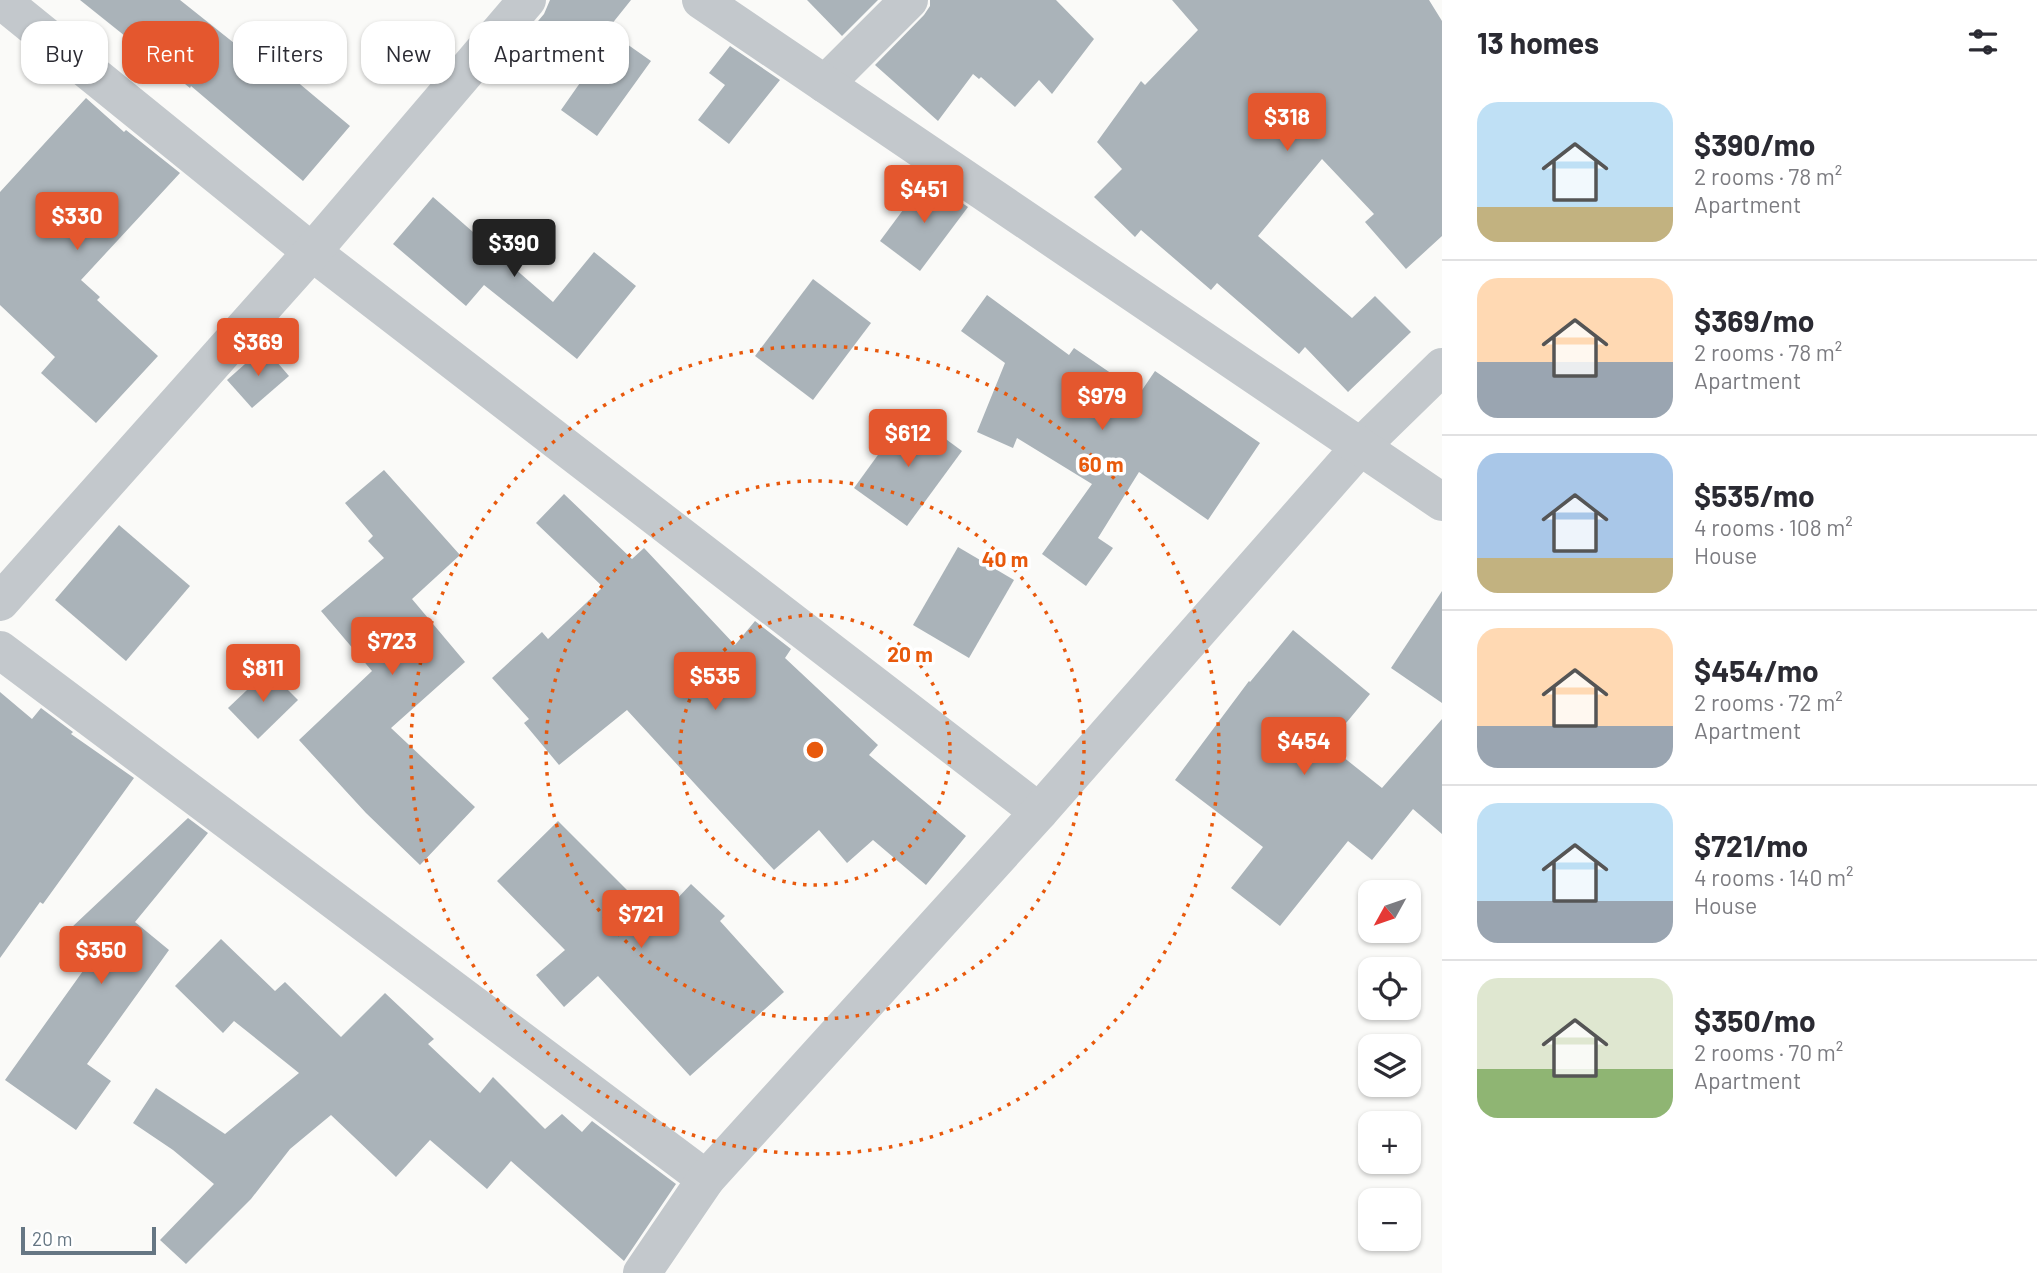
<!DOCTYPE html>
<html lang="en">
<head>
<meta charset="utf-8">
<style>
	body { margin:0; font-family:Barlow,sans-serif; background:#f2f2f3; color:#2b2b33; height:100vh; display:flex; flex-direction:column; font-size:26px; white-space:nowrap }
	* { box-sizing:border-box; margin:0 }
	p { font-size:23px; color:#7c7c81 }
	.icon { flex:none; width:38px; height:38px; fill:none; stroke:currentColor; stroke-width:2; stroke-linecap:round; stroke-linejoin:round }
	.map { position:relative; flex:1; overflow:hidden }
	.panel { display:flex; flex-direction:column; background:#fff; width:595px }
	.panel>* { flex:none }
	.banner { position:absolute; left:21px; top:21px; width:665px; height:63px; display:flex; gap:14px }
	.needle { width:46px; rotate:230deg }
	.fabs { position:absolute; left:1358px; top:880px; display:grid; gap:14px }
	.fabs a { display:grid; place-items:center; width:63px; height:63px; border-radius:14px; background:#fff; box-shadow:0 2px 5px #0004; font-size:35px }
	.scale { position:absolute; left:21px; bottom:18px; width:135px; box-sizing:border-box; padding-left:7px; border:4px solid #657683; border-top:0; font-size:19px; line-height:24px; white-space:nowrap; color:#657683; -webkit-text-stroke:5px #fff; paint-order:stroke }
	.price { position:absolute; translate:-50% -60px; padding:0 16px; border-radius:7px; background:#e4572e; color:#fff; font-size:23px; line-height:46px; filter:drop-shadow(0 2px 4px #0008) }
	.price::after { content:''; position:absolute; left:50%; top:42px; width:21px; height:16px; margin-left:-10px; background:inherit; clip-path:polygon(0 0,100% 0,50% 100%) }
	.price.active { background:#222; color:#fff }
	ul { padding:0; list-style:none }
	li { display:flex; align-items:center; gap:21px; height:175px; padding:0 35px }
	li+li { border-top:2px solid #e1e1e2 }
	li span { display:grid; place-items:center; flex:none; width:196px; height:140px; border-radius:21px; color:#555 }
	li>.icon { margin-inline-start:auto }
	span .icon { width:84px; height:84px; fill:#fffc; stroke-width:1 }
	li b { font-size:30px }
	h2 { display:flex; justify-content:space-between; align-items:center; height:84px; padding:0 35px; font-size:30px }
	.pill { padding:0 24px; border-radius:21px; background:#fff; box-shadow:0 2px 5px #0004; font-size:24px; line-height:63px }
	.pill.active { background:#e4572e; color:#fff }
	main { display:flex; flex:1; min-height:0 }
	.map>svg:first-child { display:block }
	.building { fill:#aab3b9 }
	.lines { fill:none; stroke-linecap:round; stroke-linejoin:round }
	.minor { stroke:#c3c8cc; stroke-width:38 }
	.tertiary { stroke:#c3c8cc; stroke-width:38 }
	.ring { fill:none; stroke:#e8590c; stroke-width:3.5; stroke-dasharray:3.5 7 }
	.centre { fill:#e8590c; stroke:#fff; stroke-width:3.5 }
	.ring-label { font-size:21px; text-anchor:middle; font-weight:bold; fill:#e8590c; stroke:#fff; stroke-width:7; stroke-linejoin:round; paint-order:stroke }
</style>
</head>
<body>
<main>
<div class="map">
<svg width="1442" height="1273" viewBox="0 0 1442 1273">
	<rect width="100%" height="100%" fill="#fafaf8"/>
	<g class="building">
		<path d="M80,0H180L264,67L270,59L350,126L303,181L191,86L190,88Z"/>
		<path d="M550,0H631L607,30L651,61L597,136L561,110L589,70L533,27L544,14Z"/>
		<path d="M807,0H878L842,36Z"/>
		<path d="M930,0H1056L1094,39L1052,94L1039,80L1015,107L981,77L979,79L973,74L938,121L875,65L924,15L930,6Z"/>
		<path d="M1172,0H1429L1442,21V236L1406,269L1365,222L1374,214L1322,159L1258,236L1352,318L1375,296L1411,332L1348,392L1305,347L1299,354L1217,283L1211,290L1141,230L1135,237L1094,197L1122,169L1097,142L1141,81L1145,85L1198,30Z"/>
		<path d="M730,46L780,80L729,144L698,120L725,85L709,73Z"/>
		<path d="M86,98L124,132L126,130L180,173L81,280L100,297L97,300L158,356L96,423L41,373L55,357L0,305V192Z"/>
		<path d="M926,179L968,207L920,271L880,241Z"/>
		<path d="M433,197L553,302L594,252L636,286L577,359L484,285L466,306L393,244Z"/>
		<path d="M813,279L871,323L813,400L755,356Z"/>
		<path d="M987,295L1069,355L1074,348L1140,393L1155,371L1260,443L1208,520L1139,472L1098,538L1113,548L1086,586L1042,554L1092,484L1017,438L1013,448L977,432L1005,363L961,331Z"/>
		<path d="M264,347L289,376L252,408L227,380Z"/>
		<path d="M909,412L962,451L907,526L854,488Z"/>
		<path d="M384,470L460,555L412,599L465,662L391,728L475,807L420,865L366,813L299,740L372,671L321,611L384,558L368,541L373,536L345,503Z"/>
		<path d="M564,494L632,559L644,548L735,645L755,621L791,649L785,658L878,745L869,755L966,836L926,885L873,840L847,863L819,830L774,870L627,710L559,765L524,723L529,719L492,678L542,632L548,639L603,587L536,523Z"/>
		<path d="M119,525L190,586L126,661L55,600Z"/>
		<path d="M958,547L1014,580L969,658L913,625Z"/>
		<path d="M1442,591V703L1391,668Z"/>
		<path d="M1293,630L1370,694L1328,745L1382,788L1442,719V834L1413,809L1372,860L1348,841L1280,926L1231,888L1263,847L1175,780L1249,681L1250,682Z"/>
		<path d="M268,670L298,700L258,739L228,708Z"/>
		<path d="M0,692L32,719L41,708L73,732L71,734L134,778L43,904L40,902L0,958Z"/>
		<path d="M188,818L208,833L135,922L169,950L87,1064L111,1081L76,1130L5,1080L98,950L71,928Z"/>
		<path d="M558,821L657,920L691,884L725,916L720,921L784,992L690,1076L598,976L564,1007L536,975L565,950L497,881Z"/>
		<path d="M221,939L275,991L285,982L341,1037L385,993L434,1039L428,1044L480,1093L493,1077L545,1129L562,1114L582,1132L592,1121L676,1184L624,1261L511,1161L487,1189L430,1140L396,1177L331,1115L290,1149L251,1199L186,1264L160,1240L214,1184L173,1150L133,1123L156,1088L225,1134L299,1073L234,1021L223,1033L175,986Z"/>
	</g>
	<g class="lines">
		<g class="minor">
			<path d="M1,0L312,252L1039,812"/>
			<path d="M825,84L909,0"/>
			<path d="M0,602L312,252L527,0"/>
			<path d="M0,650L706,1179"/>
			<path d="M642,1273L706,1179L1039,812L1360,447L1442,367"/>
		</g>
		<path class="tertiary" d="M701,0L1442,502"/>
	</g>
	<g class="ring">
		<circle cx="815" cy="750" r="135"/>
		<circle cx="815" cy="750" r="269"/>
		<circle cx="815" cy="750" r="404"/>
	</g>
	<circle cx="815" cy="750" r="10" class="centre"/>
	<g class="ring-label">
		<text x="1101" y="472">60 m</text>
		<text x="1005" y="567">40 m</text>
		<text x="910" y="662">20 m</text>
	</g>
</svg>
<div class="fabs">
<a><svg class="needle" viewBox="-14 -14 28 28"><path d="M0-13l5 13h-10z" fill="#e53935"/><path d="M0 13l5-13h-10z" fill="#7c7c81"/></svg></a>
<a><svg class="icon" aria-label="locate" viewBox="0 0 24 24"><circle cx="12" cy="12" r="6"/><path d="M12 2v4M12 18v4M2 12h4M18 12h4"/></svg></a>
<a><svg class="icon" aria-label="layers" viewBox="0 0 24 24"><path d="M12 4l9 5-9 5-9-5zM3 14l9 5 9-5"/></svg></a>
<a>+</a>
<a>−</a>
</div>
<div class="scale">20 m</div>
<b class="price" style="left:1287px;top:153px">$318</b>
<b class="price" style="left:924px;top:225px">$451</b>
<b class="price" style="left:77px;top:252px">$330</b>
<b class="price active" style="left:514px;top:279px">$390</b>
<b class="price" style="left:258px;top:378px">$369</b>
<b class="price" style="left:1102px;top:432px">$979</b>
<b class="price" style="left:908px;top:469px">$612</b>
<b class="price" style="left:392px;top:677px">$723</b>
<b class="price" style="left:263px;top:704px">$811</b>
<b class="price" style="left:715px;top:712px">$535</b>
<b class="price" style="left:1304px;top:777px">$454</b>
<b class="price" style="left:641px;top:950px">$721</b>
<b class="price" style="left:101px;top:986px">$350</b>
<div class="banner">
<a class="pill">Buy</a>
<a class="pill active">Rent</a>
<a class="pill">Filters</a>
<a class="pill">New</a>
<a class="pill">Apartment</a>
</div>
</div>
<section class="panel">
<h2>13 homes<svg class="icon" aria-label="filters" viewBox="0 0 24 24"><path d="M4 7h16M4 17h16"/><circle cx="9" cy="7" r="2"/><circle cx="15" cy="17" r="2"/></svg></h2>
<ul>
<li><span style="background:linear-gradient(#bfe0f5 75%,#c2b280 0)"><svg class="icon" aria-label="home" viewBox="0 0 24 24"><path d="M3 11l9-7 9 7M6 9v11h12V9"/></svg></span><div><b>$390/mo</b><p>2 rooms · 78 m²</p><p>Apartment</p></div></li>
<li><span style="background:linear-gradient(#ffd9b3 60%,#9aa5b1 0)"><svg class="icon" aria-label="home" viewBox="0 0 24 24"><path d="M3 11l9-7 9 7M6 9v11h12V9"/></svg></span><div><b>$369/mo</b><p>2 rooms · 78 m²</p><p>Apartment</p></div></li>
<li><span style="background:linear-gradient(#a9c7e8 75%,#c2b280 0)"><svg class="icon" aria-label="home" viewBox="0 0 24 24"><path d="M3 11l9-7 9 7M6 9v11h12V9"/></svg></span><div><b>$535/mo</b><p>4 rooms · 108 m²</p><p>House</p></div></li>
<li><span style="background:linear-gradient(#ffd9b3 70%,#9aa5b1 0)"><svg class="icon" aria-label="home" viewBox="0 0 24 24"><path d="M3 11l9-7 9 7M6 9v11h12V9"/></svg></span><div><b>$454/mo</b><p>2 rooms · 72 m²</p><p>Apartment</p></div></li>
<li><span style="background:linear-gradient(#bfe0f5 70%,#9aa5b1 0)"><svg class="icon" aria-label="home" viewBox="0 0 24 24"><path d="M3 11l9-7 9 7M6 9v11h12V9"/></svg></span><div><b>$721/mo</b><p>4 rooms · 140 m²</p><p>House</p></div></li>
<li><span style="background:linear-gradient(#dfe7d0 65%,#8fb573 0)"><svg class="icon" aria-label="home" viewBox="0 0 24 24"><path d="M3 11l9-7 9 7M6 9v11h12V9"/></svg></span><div><b>$350/mo</b><p>2 rooms · 70 m²</p><p>Apartment</p></div></li>
</ul>
</section>
</main>
</body>
</html>
